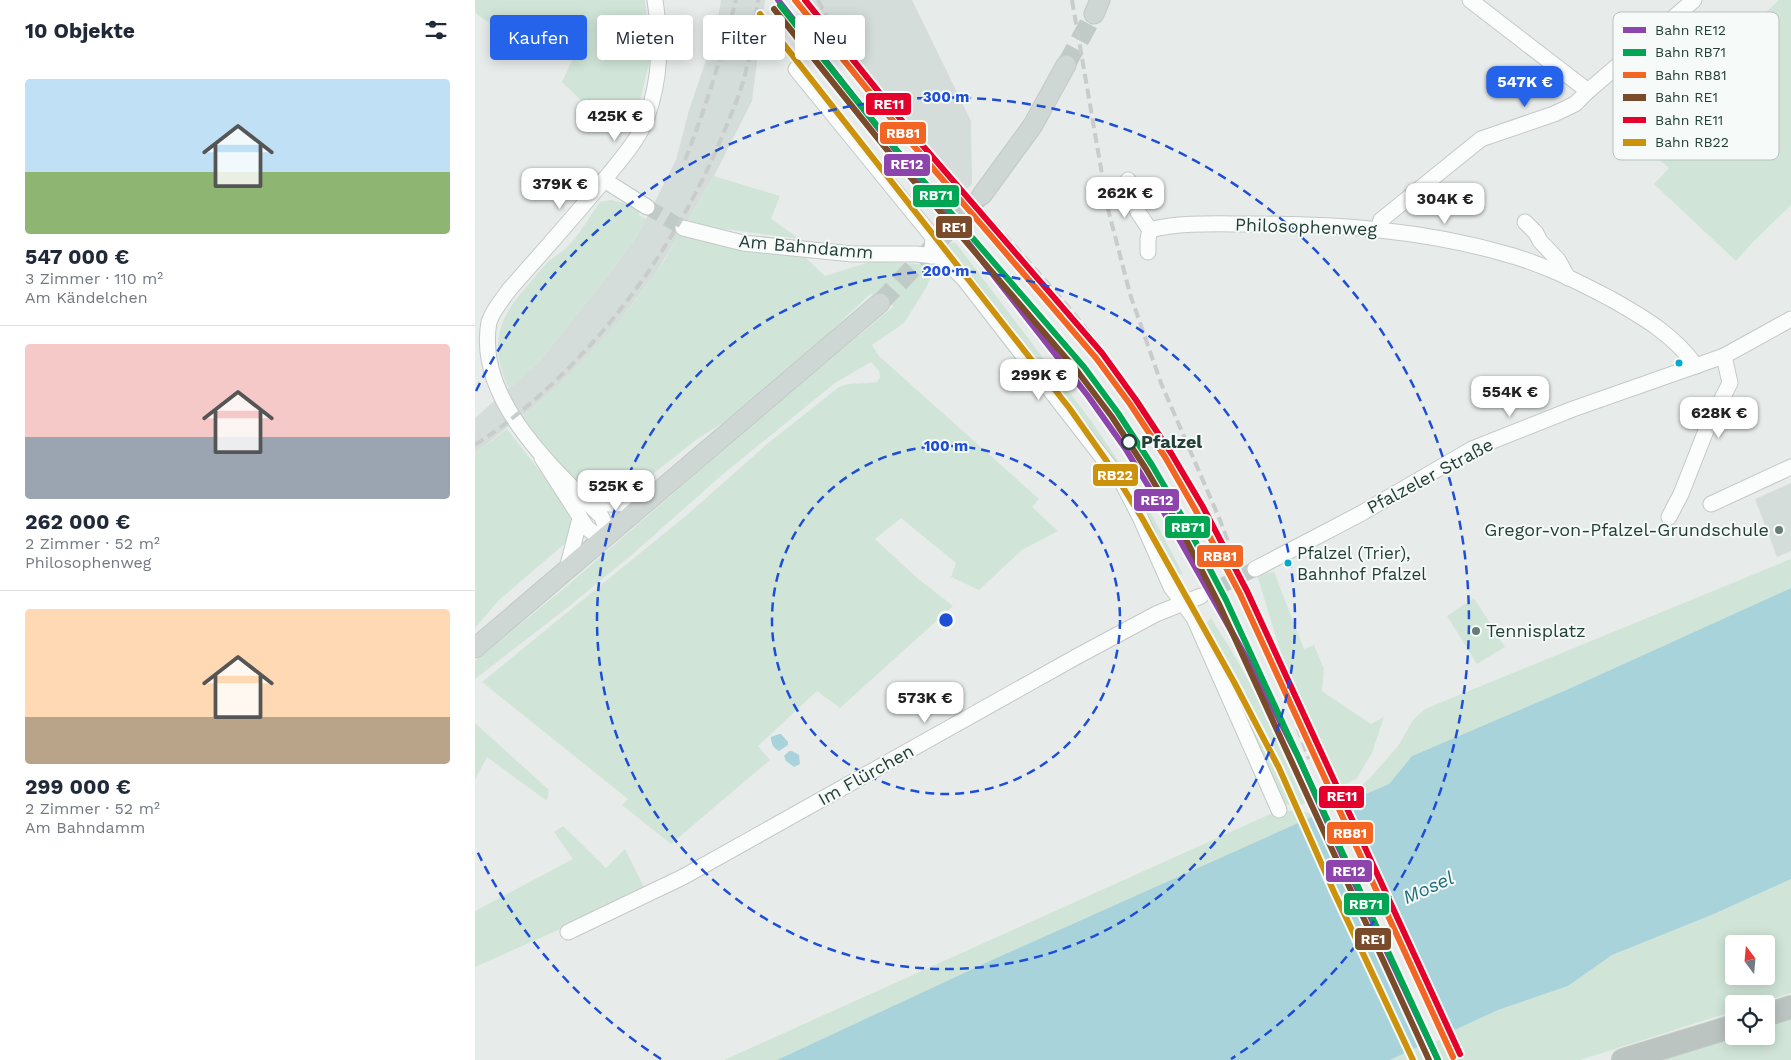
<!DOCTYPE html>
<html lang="de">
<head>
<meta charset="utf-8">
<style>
	body { margin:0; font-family:"Work Sans",sans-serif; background:#f2f2f3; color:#1f2937; height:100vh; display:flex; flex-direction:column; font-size:19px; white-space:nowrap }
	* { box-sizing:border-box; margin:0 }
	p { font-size:16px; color:#747a83 }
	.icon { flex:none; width:28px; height:28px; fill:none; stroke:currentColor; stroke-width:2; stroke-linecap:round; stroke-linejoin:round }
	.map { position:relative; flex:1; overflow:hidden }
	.drawer { display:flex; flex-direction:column; background:#fff; width:475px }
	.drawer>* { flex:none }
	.guide { position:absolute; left:15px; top:15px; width:475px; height:45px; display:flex; gap:10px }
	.needle { width:32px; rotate:344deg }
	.fabs { position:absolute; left:1250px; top:935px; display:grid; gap:10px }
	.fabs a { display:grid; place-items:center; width:50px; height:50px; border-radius:5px; background:#fff; box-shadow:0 2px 12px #0003; font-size:25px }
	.price { position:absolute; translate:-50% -42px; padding:0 11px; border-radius:10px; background:#fff; color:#222; font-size:16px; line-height:32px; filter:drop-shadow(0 1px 2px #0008) }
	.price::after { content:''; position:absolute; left:50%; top:30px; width:15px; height:11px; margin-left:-8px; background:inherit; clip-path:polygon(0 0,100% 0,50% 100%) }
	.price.active { background:#2563eb; color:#fff }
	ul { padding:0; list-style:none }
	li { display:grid; align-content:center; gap:10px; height:265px; padding:0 25px }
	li+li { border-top:1px solid #e0e1e3 }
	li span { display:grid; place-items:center; height:155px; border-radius:5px; color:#555 }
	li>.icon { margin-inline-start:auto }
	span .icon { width:90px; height:90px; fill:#fffc; stroke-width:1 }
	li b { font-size:21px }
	h2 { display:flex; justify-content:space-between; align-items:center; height:60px; padding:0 25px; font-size:21px }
	.chip { padding:0 18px; border-radius:5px; background:#fff; box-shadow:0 2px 12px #0003; font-size:18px; line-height:45px }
	.chip.active { background:#2563eb; color:#fff }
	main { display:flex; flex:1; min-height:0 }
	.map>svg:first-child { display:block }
	.built { fill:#d5ddda }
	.green { fill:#d0e5d7; fill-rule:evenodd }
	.water { fill:#a8d3da }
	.pier { fill:#e7ecea }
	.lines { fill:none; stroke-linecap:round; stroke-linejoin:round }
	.minor-tunnel { stroke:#c0cac6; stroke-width:15; stroke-dasharray:15 8; stroke-linecap:butt }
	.major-tunnel { stroke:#c0cac6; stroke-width:19; stroke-dasharray:19 9; stroke-linecap:butt }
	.minor-casing { stroke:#c4c9c7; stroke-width:17 }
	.major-casing { stroke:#c2cac8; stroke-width:21 }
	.highway-casing { stroke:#c2cac8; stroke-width:24 }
	.minor { stroke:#fbfcfc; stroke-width:15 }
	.major { stroke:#cfd7d5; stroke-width:19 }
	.highway { stroke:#bcc4c2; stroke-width:22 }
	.rail { stroke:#c8cccb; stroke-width:4; stroke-dasharray:10 5; stroke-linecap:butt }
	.rail-1-casing { stroke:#f6faf8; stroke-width:10 }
	.rail-2-casing { stroke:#f6faf8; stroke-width:10 }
	.rail-3-casing { stroke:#f6faf8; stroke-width:10 }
	.rail-4-casing { stroke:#f6faf8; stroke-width:10 }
	.rail-5-casing { stroke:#f6faf8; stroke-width:10 }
	.rail-6-casing { stroke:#f6faf8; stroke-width:10 }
	.rail-1 { stroke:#8e44ad; stroke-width:6 }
	.rail-2 { stroke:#00a651; stroke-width:6 }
	.rail-3 { stroke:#f26522; stroke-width:6 }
	.rail-4 { stroke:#7a4b2a; stroke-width:6 }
	.rail-5 { stroke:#e4002b; stroke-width:6 }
	.rail-6 { stroke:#cd920b; stroke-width:6 }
	.ring { fill:none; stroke:#1d4ed8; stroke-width:2.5; stroke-dasharray:9 6 }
	.bus-dot { fill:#00a9ce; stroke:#f6faf8; stroke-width:2 }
	.stop-dot { fill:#f6faf8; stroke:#234038; stroke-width:2.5 }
	.poi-dot { fill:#687c76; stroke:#f6faf8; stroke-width:2 }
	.labels { text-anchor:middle; stroke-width:4; stroke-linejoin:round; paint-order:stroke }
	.bus-label { font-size:17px; fill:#234038; stroke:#f6faf8; text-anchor:start }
	.street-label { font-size:18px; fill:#234038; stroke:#f6faf8 }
	.stop-label { font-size:18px; font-weight:bold; fill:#234038; stroke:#f6faf8; text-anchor:start }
	.poi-label { font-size:18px; fill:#234038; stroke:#f6faf8; text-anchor:end }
	.water-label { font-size:19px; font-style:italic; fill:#1d6e7d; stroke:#f6faf8 }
	.key { fill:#f6faf8; stroke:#b7c2be; stroke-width:1 }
	.key-label { font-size:14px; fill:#234038 }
	.centre { fill:#1d4ed8; stroke:#f6faf8; stroke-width:2.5 }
	.ring-label { font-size:15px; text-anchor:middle; font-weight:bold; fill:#1d4ed8; stroke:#f6faf8; stroke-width:4; stroke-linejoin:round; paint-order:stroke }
	.line-badge { stroke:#f6faf8; stroke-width:2 }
	.badge-label { font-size:14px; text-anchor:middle; font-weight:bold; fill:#fff }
</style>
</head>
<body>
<main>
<section class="drawer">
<h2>10 Objekte<svg class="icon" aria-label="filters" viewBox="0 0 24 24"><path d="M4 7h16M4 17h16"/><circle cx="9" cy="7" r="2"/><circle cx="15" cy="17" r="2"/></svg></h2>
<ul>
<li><span style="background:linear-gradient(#bfe0f5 60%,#8fb573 0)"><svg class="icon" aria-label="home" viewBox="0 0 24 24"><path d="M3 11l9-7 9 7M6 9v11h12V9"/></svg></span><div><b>547 000 €</b><p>3 Zimmer · 110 m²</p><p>Am Kändelchen</p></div></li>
<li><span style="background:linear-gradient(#f6c9c9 60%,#9aa5b1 0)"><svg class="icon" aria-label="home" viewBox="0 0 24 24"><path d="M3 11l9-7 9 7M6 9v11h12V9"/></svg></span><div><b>262 000 €</b><p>2 Zimmer · 52 m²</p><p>Philosophenweg</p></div></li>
<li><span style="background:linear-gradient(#ffd9b3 70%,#b9a48a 0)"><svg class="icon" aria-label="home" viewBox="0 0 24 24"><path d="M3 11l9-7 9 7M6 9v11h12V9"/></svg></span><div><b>299 000 €</b><p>2 Zimmer · 52 m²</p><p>Am Bahndamm</p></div></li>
</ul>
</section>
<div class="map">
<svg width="1316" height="1060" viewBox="0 0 1316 1060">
	<rect width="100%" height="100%" fill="#e7ecea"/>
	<g class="built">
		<path d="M246,0H290L277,101L239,176L181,273L137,330L106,363L70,398L0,453V418L64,362L137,270L163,234L171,219L201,160L214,110L240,34Z"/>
		<path d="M332,0H437L496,121L497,184L484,197L385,85L358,44Z"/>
		<path d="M1316,483V551L1302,557L1280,499Z"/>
	</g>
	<g class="green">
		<path d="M0,0H170L176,54L161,118L141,134L87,82L99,56L82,34L62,38L47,49L23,29L0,13Z"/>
		<path d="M1304,0H1316V205L1278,242L1261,261L1179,184L1194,168L1156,136Z"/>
		<path d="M239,176L305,196L296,219L325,239L227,226L213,220Z"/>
		<path d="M136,200L149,203L165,210L164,215L171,219L163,234L137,270L64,362L34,389C14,346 22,319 53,285C59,278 66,269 73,262C80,256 88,252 94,245C106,232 115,216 125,202Z"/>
		<path d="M206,231L330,257L350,276L398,261L455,265L458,272L451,288L429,323L397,345L404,356L564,499L557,507L583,531L547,550L504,590L476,577L481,563L426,518L400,539L441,577L478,606L365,708L342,691L283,746L295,760L196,844L147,805L153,799L7,682L213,514L292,444L364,387C377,381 389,385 402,382L405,377L404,371L396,362L360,383L247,475L159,553L92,608L0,679V661L92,586L300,405L418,307L411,297L395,294L353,334L281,396L249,422L221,440L155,492L133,497L113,494L43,420C95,377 141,329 180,274C190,261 197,246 206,231Z"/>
		<path d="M480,242L617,422L668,498L708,574L698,575L564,367L482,260L472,253L474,244Z"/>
		<path d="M32,429L75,484L94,514L97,525L93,541L24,600L0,628V453Z"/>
		<path d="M1316,559V588L1089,691L937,756L914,784L861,806L859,801L877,793L894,779L923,746L938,720L950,709Z"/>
		<path d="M799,572L829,649L839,645L849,669L847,691L896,724L909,717L897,753L882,778L856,793L848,776L842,744L813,676L782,575Z"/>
		<path d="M999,598L1030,647L1002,664L972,616Z"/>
		<path d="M736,618L759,655L793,715L831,803L823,806L807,804L728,626Z"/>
		<path d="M0,723L74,790L72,801L12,757L0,780Z"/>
		<path d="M804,810L830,812L841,815L519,959L302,1060H249Z"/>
		<path d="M88,826L131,868L150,849L171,891L0,967V911L98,859L79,832Z"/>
		<path d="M1316,879V993L1281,1004H1259V1011L1105,1060H915L1023,1010L1093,986L1137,955L1239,914ZM1259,944H1291V976H1259Z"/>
		<path d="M1316,1016V1060H1180L1259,1036H1291V1024Z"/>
	</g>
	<g class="water">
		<path d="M1316,588V879L1239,914L1137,955L1093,986L1023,1010L915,1060H302L519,959L841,815L914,784L937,756L1089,691Z"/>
		<path d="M304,734H306L313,742V745L304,751C298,748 296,744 296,737Z"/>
		<path d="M314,751H317L324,755L325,764L319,767L311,761L309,756Z"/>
	</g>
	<path class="pier" d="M860,804L968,1038L949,1047L840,812Z"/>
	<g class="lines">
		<g class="minor-tunnel">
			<path d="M172,207L208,228"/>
			<path d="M726,596L780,569"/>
		</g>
		<g class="major-tunnel">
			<path d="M591,65L619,14"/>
			<path d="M405,303L507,195"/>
		</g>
		<g class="minor-casing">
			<g id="minor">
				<path d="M995,0L1113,91"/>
				<path d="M321,69L457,236L458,240L456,256"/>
				<path d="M129,180L172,207"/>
				<path d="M653,180L663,212L675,230L673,239V252"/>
				<path d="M1050,222L1061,233L1065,241L1083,260L1093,278"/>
				<path d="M208,228L268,243L377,254H441L460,256L468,258L489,279L648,484L665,517L696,587L719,618L804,810"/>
				<path d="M903,229L906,220L1006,139L1079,114L1100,104L1113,91L1219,0"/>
				<path d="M675,230C705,222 744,224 776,224C862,224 948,230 1031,254C1068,264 1102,281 1136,299C1168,317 1199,335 1221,366"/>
				<path d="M67,458L112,528L121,535L131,537V527L126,516C78,468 0,399 14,322C18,310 27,300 34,290C68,251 102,214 134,174C148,157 165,137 172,117C186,77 186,41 180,0"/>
				<path d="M111,501C135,505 149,506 172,498"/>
				<path d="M1236,504L1316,467"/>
				<path d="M1194,517L1206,494L1232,428L1255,383L1249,356"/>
				<path d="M92,569L105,518"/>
				<path d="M780,569L885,514L997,449L1098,409L1249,356L1316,319"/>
				<path d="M93,932L208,877L601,657L681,614L726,596"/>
			</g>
		</g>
		<g class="major-casing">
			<g id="major">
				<path d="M619,14L625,0"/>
				<path d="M507,195L558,125L591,65"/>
				<path d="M0,648L405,303"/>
			</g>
		</g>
		<g class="highway-casing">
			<g id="highway">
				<path d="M1291,1015L1316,1007"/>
				<path d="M1148,1060L1259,1026"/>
			</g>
		</g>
		<use href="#minor" class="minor"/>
		<use href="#major" class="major"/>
		<use href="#highway" class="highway"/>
		<g class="rail">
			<path d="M343,0C377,66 418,111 467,166C508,211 550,257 590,303C654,379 707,464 751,553"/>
			<path d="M597,0L633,209L655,294L686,383L745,520L834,759"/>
			<path d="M210,160C231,107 247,55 261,0"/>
			<path d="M0,445C111,372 199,254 249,132C256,114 264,97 269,78C276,53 280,26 283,0"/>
		</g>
		<g class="rail-1-casing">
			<path id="rail-1" d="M303,0L613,396L650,448L686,507L779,671L824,758L879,882L963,1060"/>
		</g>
		<g class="rail-2-casing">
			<path id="rail-2" d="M305,5L419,147L609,367L643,413L677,465L708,518L751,600L963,1060"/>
		</g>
		<g class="rail-3-casing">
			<path id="rail-3" d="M320,0L431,137L621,358L655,404L690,457L721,511L765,594L978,1057"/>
		</g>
		<g class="rail-4-casing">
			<path id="rail-4" d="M299,9L413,151L603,372L637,417L671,469L702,522L744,604L954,1060"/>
		</g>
		<g class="rail-5-casing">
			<path id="rail-5" d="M330,0L436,132L627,353L661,400L696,453L728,507L772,591L985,1054"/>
		</g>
		<g class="rail-6-casing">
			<path id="rail-6" d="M285,14L595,409L631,460L667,518L759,682L804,768L859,892L938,1060"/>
		</g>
		<use href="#rail-1" class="rail-1"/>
		<use href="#rail-2" class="rail-2"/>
		<use href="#rail-3" class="rail-3"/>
		<use href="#rail-4" class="rail-4"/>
		<use href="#rail-5" class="rail-5"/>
		<use href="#rail-6" class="rail-6"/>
	</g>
	<g class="ring">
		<circle cx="471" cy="620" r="174"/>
		<circle cx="471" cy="620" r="349"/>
		<path d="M186 1059A523 523 0 0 1 1 849M1 391A523 523 0 1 1 756 1059"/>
	</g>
	<g class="bus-dot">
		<circle cx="1204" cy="363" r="4.5"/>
		<circle cx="813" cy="563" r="4.5"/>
	</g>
	<circle class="stop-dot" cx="654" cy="442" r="7"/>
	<g class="poi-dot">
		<circle cx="1304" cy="530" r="5"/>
		<circle cx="1001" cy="631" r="5"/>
	</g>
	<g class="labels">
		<g class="bus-label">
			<text x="822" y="559">Pfalzel (Trier),<tspan x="822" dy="21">Bahnhof Pfalzel</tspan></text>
		</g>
		<g class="street-label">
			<text transform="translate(831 227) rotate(2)" y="6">Philosophenweg</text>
			<text transform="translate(331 247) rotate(5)" y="6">Am Bahndamm</text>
			<text transform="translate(955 476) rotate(-28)" y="6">Pfalzeler Straße</text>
			<text transform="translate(391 775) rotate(-29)" y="6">Im Flürchen</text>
		</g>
		<g class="stop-label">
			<text x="666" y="448">Pfalzel</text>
		</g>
		<g class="poi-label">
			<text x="1294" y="536">Gregor-von-Pfalzel-Grundschule</text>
			<text x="1011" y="637" text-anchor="start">Tennisplatz</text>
		</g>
		<g class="water-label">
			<text transform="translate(953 887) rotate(-24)" y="7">Mosel</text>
		</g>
	</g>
	<rect x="1138" y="12" width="166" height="148" rx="8" class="key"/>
	<rect x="1148" y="27" width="23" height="6" fill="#8e44ad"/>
	<rect x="1148" y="49" width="23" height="7" fill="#00a651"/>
	<rect x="1148" y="72" width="23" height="6" fill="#f26522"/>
	<rect x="1148" y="94" width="23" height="7" fill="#7a4b2a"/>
	<rect x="1148" y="117" width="23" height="6" fill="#e4002b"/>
	<rect x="1148" y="139" width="23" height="7" fill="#cd920b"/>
	<g class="key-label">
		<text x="1180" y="35">Bahn RE12</text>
		<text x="1180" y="57">Bahn RB71</text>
		<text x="1180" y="80">Bahn RB81</text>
		<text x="1180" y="102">Bahn RE1</text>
		<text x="1180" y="125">Bahn RE11</text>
		<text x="1180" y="147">Bahn RB22</text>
	</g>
	<circle cx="471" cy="620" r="8" class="centre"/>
	<g class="ring-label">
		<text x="471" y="102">300 m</text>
		<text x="471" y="276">200 m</text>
		<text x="471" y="451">100 m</text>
	</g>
	<g class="line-badge">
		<rect x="390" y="92" width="47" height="24" rx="5" fill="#e4002b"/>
		<rect x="404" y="121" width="48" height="24" rx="5" fill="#f26522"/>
		<rect x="408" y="153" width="48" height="24" rx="5" fill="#8e44ad"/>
		<rect x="437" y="184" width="48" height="24" rx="5" fill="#00a651"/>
		<rect x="460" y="215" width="38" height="24" rx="5" fill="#7a4b2a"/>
		<rect x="617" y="463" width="47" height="24" rx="5" fill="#cd920b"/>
		<rect x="658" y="488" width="47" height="24" rx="5" fill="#8e44ad"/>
		<rect x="689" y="515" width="47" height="24" rx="5" fill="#00a651"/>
		<rect x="721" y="544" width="48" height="24" rx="5" fill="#f26522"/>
		<rect x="843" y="785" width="47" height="24" rx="5" fill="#e4002b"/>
		<rect x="851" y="821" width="48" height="24" rx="5" fill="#f26522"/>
		<rect x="850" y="859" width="48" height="24" rx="5" fill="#8e44ad"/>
		<rect x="868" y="892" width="47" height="24" rx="5" fill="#00a651"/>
		<rect x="879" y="927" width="38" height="24" rx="5" fill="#7a4b2a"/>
	</g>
	<g class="badge-label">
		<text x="414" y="109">RE11</text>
		<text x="428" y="138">RB81</text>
		<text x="432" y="169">RE12</text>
		<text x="461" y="200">RB71</text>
		<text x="479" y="232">RE1</text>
		<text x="640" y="480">RB22</text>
		<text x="682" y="505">RE12</text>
		<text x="713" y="532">RB71</text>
		<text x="745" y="561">RB81</text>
		<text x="867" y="801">RE11</text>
		<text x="875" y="838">RB81</text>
		<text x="874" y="876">RE12</text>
		<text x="891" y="909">RB71</text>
		<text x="898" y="944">RE1</text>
	</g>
</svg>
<div class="fabs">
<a><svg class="needle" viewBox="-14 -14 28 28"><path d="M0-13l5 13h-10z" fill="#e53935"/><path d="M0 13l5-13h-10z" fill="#747a83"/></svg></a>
<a><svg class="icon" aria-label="locate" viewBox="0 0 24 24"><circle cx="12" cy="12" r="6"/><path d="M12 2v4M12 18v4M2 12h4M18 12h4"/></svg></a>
</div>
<b class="price active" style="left:1050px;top:108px">547K €</b>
<b class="price" style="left:140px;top:142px">425K €</b>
<b class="price" style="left:85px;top:210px">379K €</b>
<b class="price" style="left:650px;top:219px">262K €</b>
<b class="price" style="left:970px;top:225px">304K €</b>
<b class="price" style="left:564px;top:401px">299K €</b>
<b class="price" style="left:1035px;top:418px">554K €</b>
<b class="price" style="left:1244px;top:439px">628K €</b>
<b class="price" style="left:141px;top:512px">525K €</b>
<b class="price" style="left:450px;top:724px">573K €</b>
<div class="guide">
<a class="chip active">Kaufen</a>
<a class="chip">Mieten</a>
<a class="chip">Filter</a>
<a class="chip">Neu</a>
</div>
</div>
</main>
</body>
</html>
